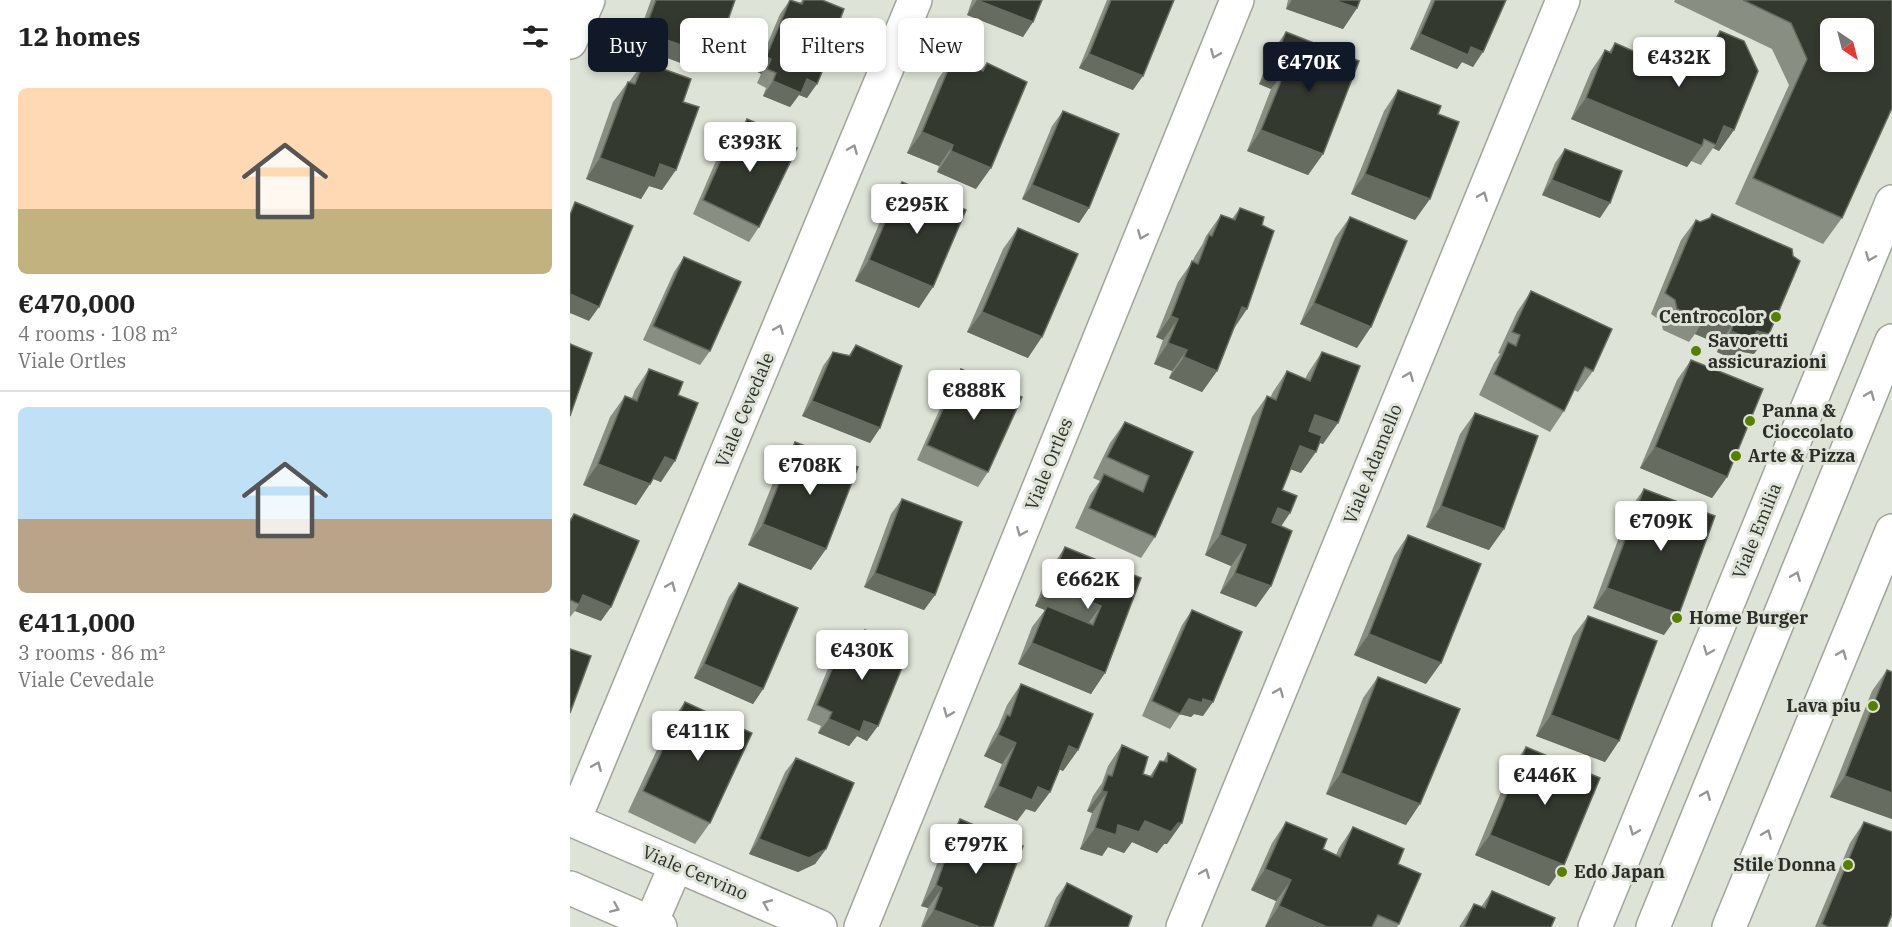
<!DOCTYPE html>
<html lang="en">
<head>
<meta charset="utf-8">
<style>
	body { margin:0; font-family:"IBM Plex Serif",serif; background:#f2f2f2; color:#222; height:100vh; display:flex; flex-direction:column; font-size:22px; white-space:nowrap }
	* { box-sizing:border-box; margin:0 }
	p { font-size:20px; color:#767676 }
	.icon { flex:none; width:33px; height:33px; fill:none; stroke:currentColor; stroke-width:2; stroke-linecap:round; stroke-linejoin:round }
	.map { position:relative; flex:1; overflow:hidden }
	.panel { display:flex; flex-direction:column; background:#fff; width:570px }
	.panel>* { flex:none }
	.banner { position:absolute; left:18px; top:18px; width:570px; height:54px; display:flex; gap:12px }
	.needle { width:39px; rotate:145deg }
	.buttons { position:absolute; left:1250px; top:18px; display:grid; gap:12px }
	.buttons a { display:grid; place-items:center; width:54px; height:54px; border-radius:9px; background:#fff; box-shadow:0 3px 9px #0003; font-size:30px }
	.price { position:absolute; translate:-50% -51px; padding:0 14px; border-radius:6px; background:#fff; color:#222; font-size:20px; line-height:39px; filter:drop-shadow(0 2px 3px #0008) }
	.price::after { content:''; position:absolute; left:50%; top:36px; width:18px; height:14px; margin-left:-9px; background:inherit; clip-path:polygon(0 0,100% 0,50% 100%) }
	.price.on { background:#111827; color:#fff }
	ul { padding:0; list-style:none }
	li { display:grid; align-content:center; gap:12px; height:318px; padding:0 18px }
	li+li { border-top:2px solid #e0e0e0 }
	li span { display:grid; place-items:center; height:186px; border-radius:9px; color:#555 }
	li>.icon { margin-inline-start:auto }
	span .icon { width:108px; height:108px; fill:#fffc; stroke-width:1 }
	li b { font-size:26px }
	h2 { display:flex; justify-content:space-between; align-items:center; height:72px; padding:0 18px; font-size:26px }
	.tag { padding:0 21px; border-radius:9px; background:#fff; box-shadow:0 3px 9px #0003; font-size:21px; line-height:54px }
	.tag.on { background:#111827; color:#fff }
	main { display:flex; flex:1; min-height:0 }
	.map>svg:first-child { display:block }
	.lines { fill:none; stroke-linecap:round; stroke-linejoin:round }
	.street-casing { stroke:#9fa599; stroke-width:36 }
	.secondary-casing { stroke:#9fa599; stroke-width:36 }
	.street { stroke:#fff; stroke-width:33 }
	.secondary { stroke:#fff; stroke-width:33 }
	.wall { fill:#888e82 }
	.shaded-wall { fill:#676c61 }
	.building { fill:#34392f; stroke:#676c61; stroke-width:1.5; fill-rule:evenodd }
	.oneway { stroke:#959694 }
	.poi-dot { fill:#578001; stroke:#dde3d6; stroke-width:2 }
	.labels { text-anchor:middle; stroke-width:6; stroke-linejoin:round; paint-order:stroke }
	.poi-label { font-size:18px; font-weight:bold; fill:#2b2e29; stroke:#dde3d6; text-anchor:start }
	.street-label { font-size:18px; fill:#2b2e29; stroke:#dde3d6 }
</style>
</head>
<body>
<main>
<section class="panel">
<h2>12 homes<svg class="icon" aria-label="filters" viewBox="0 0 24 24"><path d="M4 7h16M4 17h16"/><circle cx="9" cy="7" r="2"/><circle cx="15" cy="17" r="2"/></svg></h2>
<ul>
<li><span style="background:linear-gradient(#ffd9b3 65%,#c2b280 0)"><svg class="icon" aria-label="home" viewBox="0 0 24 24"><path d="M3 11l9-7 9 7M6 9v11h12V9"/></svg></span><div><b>€470,000</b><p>4 rooms · 108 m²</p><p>Viale Ortles</p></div></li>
<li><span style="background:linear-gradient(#bfe0f5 60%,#b9a48a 0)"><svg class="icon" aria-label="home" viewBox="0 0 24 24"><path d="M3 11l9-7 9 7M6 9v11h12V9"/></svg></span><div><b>€411,000</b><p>3 rooms · 86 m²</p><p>Viale Cevedale</p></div></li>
</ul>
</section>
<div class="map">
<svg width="1322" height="927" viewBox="0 0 1322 927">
	<rect width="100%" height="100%" fill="#dde3d6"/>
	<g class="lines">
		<g class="street-casing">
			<g id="street">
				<path d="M0,42L18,0"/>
				<path d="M0,819L250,927"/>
				<path d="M4,820L345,0"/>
				<path d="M0,888L90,927"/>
				<path d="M81,923L106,865"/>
				<path d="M291,927L667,0"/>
				<path d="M613,927L993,0"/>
				<path d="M1159,927L1322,531"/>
			</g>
		</g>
		<g class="secondary-casing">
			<g id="secondary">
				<path d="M1025,927L1322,202"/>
				<path d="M1083,927L1322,341"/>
			</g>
		</g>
		<use href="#street" class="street"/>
		<use href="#secondary" class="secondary"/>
	</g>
	<g class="wall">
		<path d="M81,0H165L145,57L135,72L84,53L87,46L67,39Z"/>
		<path d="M220,0L230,3L232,0H252L237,98L229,95L220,107L193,96L196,88L187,83L191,74L186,71L210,14Z"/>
		<path d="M402,0H472L453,37L397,15Z"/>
		<path d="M537,0H603L563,90L509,68Z"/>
		<path d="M718,0H790L787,8L773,29L716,9Z"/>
		<path d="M861,0H936L903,67L892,62L887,69L840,49Z"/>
		<path d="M1105,0H1322L1272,218L1253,244L1165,204L1219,85L1202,49L1104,2Z"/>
		<path d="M1150,31L1164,130L1149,151L1143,148L1131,165L1121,161L1117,167L1001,119L1021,71L1035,50L1039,52L1045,43L1085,61L1096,46L1115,62L1125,66L1130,59L1132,60L1136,52Z"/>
		<path d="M716,32L753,154L738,175L677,151L701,89L689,84L701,53Z"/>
		<path d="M383,58L411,70L417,63L406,189L367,172L369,166L337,153L368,79Z"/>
		<path d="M74,62L113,102L92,190L79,186L71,199L16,179L43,102L58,82H59Z"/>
		<path d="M828,90L868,114L845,220L781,194L814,111Z"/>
		<path d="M493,111L519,208L509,223L452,199L482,126Z"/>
		<path d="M177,119L207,139L189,227L179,242L123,214L152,147L163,132L167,134Z"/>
		<path d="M995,149L1030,218L972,195L985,163Z"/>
		<path d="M332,182L349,308L285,281L318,203Z"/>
		<path d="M670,208L663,330L647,371L632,392L599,378L602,371L584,364L593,340L586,337L608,282L622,262L625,256L632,245L636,236L651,215L662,219Z"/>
		<path d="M1142,214L1184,354L1173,352L1167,361L1147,352L1149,344L1125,334L1119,342L1093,330L1091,321L1081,314L1111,240L1126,220L1130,222L1139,218Z"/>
		<path d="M780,217L787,348L730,324L765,238Z"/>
		<path d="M448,228L458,358L397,332L433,249Z"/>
		<path d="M114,257L140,351L130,365L73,340L104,272Z"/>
		<path d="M961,291L1023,371L1008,392L1004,390L994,411L980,432L909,395L924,363L930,354L928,353L947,312Z"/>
		<path d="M286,345L310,428L300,443L232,416L253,366L263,352L279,355Z"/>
		<path d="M752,352L753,444L750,443L731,473L720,469L712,490L711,526L701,586L686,607L650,593L661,566L635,555L682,417L697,396L700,398L703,392L717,371L735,379L738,373Z"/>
		<path d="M1121,360L1157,477L1142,498L1070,468L1107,380Z"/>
		<path d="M79,369L108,395L91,482L83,479L66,505L13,485L40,417L55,396L62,398L65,390Z"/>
		<path d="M391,369L418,472L408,487L347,460L381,384Z"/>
		<path d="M905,413L919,550L856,527L890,434Z"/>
		<path d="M555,422L623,452L585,537L571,558L505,528L520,495L530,481L523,478L540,443Z"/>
		<path d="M225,442L256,549L241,570L178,545L211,463Z"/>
		<path d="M1074,489L1094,635L1023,608L1059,510Z"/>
		<path d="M332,499L365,595L354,610L294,587L321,514Z"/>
		<path d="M4,514L31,621L5,611L0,617V519Z"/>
		<path d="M838,535L856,684L784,655L824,556Z"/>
		<path d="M495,547L571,578L521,694L448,664L462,627L475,610L465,606L481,568Z"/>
		<path d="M169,583L193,689L183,704L124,678L159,597Z"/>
		<path d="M622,610L633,716L624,714L621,717L610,714L600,729L572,716L612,625Z"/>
		<path d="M1018,616L1049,741L1035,762L966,736L1003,636Z"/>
		<path d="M295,630L321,651L297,741L287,736L279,746L248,733L251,726L237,720L266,649L277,634L288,640Z"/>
		<path d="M1317,670L1322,819L1260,797L1302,691Z"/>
		<path d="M808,677L836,825L756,794L793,698Z"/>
		<path d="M451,684L508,750L493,771L489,769L480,792L465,812L456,809L447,821L414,807L432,764L414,756L423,736L428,727L437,705Z"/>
		<path d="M115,702L140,823L125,844L58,812L100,722Z"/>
		<path d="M552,745L573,774L580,776L590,761L593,762L598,753L597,844H594L587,853L562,842L554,853L538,847L532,856L510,849L522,813L517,811L523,796L532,783L538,766Z"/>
		<path d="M956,747L994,865L979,886L905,855L941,768Z"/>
		<path d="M226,758L256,849L245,864L228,872L179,854L215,772Z"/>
		<path d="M390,819L423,927H351L358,908L351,906L376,840Z"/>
		<path d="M716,822L753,849L766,855L769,848L783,827L828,864L829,924L827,927H695L706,901L681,890L702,843Z"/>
		<path d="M1294,822L1317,927H1245L1280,843Z"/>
		<path d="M497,883L558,927H474L486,898Z"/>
		<path d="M922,891L981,927H889L904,904L911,907Z"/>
	</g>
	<g class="shaded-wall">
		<path d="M407,0L463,22L453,37L397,15Z"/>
		<path d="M722,0H764L787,8L773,29L716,9Z"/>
		<path d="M77,24L97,31L87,46L67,39Z"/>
		<path d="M850,34L901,47L913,52L903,67L892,62L887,69L840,49Z"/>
		<path d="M94,39L145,57L135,72L84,53Z"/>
		<path d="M519,54L573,76L563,90L509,68Z"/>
		<path d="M196,57L201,59L191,74L186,71Z"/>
		<path d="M703,64L716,69L701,89L689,84Z"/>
		<path d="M237,79L247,84L237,98L229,95L220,107L193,96L203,81Z"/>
		<path d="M1016,98L1132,146L1117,167L1001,119Z"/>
		<path d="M1154,126L1164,130L1149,151L1143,148L1146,145Z"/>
		<path d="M691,130L753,154L738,175L677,151Z"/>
		<path d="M352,132L383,145L369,166L337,153Z"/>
		<path d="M381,151L421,168L406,189L367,172Z"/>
		<path d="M30,158L90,164L106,170L92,190L79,186L71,199L16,179Z"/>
		<path d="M795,174L860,199L845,220L781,194Z"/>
		<path d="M982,180L1040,203L1030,218L972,195Z"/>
		<path d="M462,185L519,208L509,223L452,199Z"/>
		<path d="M299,260L363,287L349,308L285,281Z"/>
		<path d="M0,294L29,307L19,321L0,313Z"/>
		<path d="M744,303L801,327L787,348L730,324Z"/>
		<path d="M672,307L677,309L663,330Z"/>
		<path d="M412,312L472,337L458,358L397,332Z"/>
		<path d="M1138,313L1164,323L1149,344L1125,334L1133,321Z"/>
		<path d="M601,316L608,319L593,340L586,337Z"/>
		<path d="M1161,331H1187L1199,334L1184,354L1173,352L1167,361L1147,352Z"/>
		<path d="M598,343L617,350L602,371L584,364Z"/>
		<path d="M614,357L647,371L632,392L599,378Z"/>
		<path d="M242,401L310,428L300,443L232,416Z"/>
		<path d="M745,415L768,423L753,444L731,436Z"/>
		<path d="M730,446L746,452L731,473L715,467Z"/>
		<path d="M1085,447L1157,477L1142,498L1070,468Z"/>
		<path d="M95,457L105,461L91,482L81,478Z"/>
		<path d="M28,464L80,484L66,505L13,485Z"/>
		<path d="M871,506L934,529L919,550L856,527Z"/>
		<path d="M708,508L720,513L706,534L693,529Z"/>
		<path d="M193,524L256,549L241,570L178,545Z"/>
		<path d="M650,535L676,545L661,566L635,555Z"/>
		<path d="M305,573L365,595L354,610L294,587Z"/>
		<path d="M665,573L701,586L686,607L650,593Z"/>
		<path d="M479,585L531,606L516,626L477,606L475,610L465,606Z"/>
		<path d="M1037,588L1109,614L1094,635L1023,608Z"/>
		<path d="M13,595L41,607L31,621L5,611L9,604Z"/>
		<path d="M799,634L871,663L856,684L784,655Z"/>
		<path d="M462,643L535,673L521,694L448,664Z"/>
		<path d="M134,664L193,689L183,704L124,678Z"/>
		<path d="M619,699H633L643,702L633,716L624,714L621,717L609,714Z"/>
		<path d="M981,715L1049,741L1035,762L966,736Z"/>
		<path d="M259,719L294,721L308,726L297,741L287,736L279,746L248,733Z"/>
		<path d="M428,735L446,743L432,764L414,756Z"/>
		<path d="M499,746L508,750L493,771L484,767Z"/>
		<path d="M771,773L850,804L836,825L756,794Z"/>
		<path d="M1275,776L1322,793V819L1260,797Z"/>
		<path d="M428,786L468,787L480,792L465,812L456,809L447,821L414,807Z"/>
		<path d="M532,791L537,792L522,813L517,811Z"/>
		<path d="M575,821L612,823L597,844H594L587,853L562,842L554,853L538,847L532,856L510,849L525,828Z"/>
		<path d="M920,835L994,865L979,886L905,855Z"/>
		<path d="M189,839L256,849L245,864L228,872L179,854Z"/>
		<path d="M695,869L721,880L706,901L681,890Z"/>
		<path d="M366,885L372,888L358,908L351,906Z"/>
		<path d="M709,906L757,927H695Z"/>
		<path d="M364,910L410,927H352Z"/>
	</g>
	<g class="building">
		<path d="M86,0H165L145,57L94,39L97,31L77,24Z"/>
		<path d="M220,0L232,4L234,0H252L274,9L268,25L270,29L247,84L237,79L231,93L203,81L206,73L197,69L201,59L196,57Z"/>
		<path d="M407,0H472L463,22Z"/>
		<path d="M541,0H604L573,76L519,54Z"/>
		<path d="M764,0H790L787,8Z"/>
		<path d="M865,0H936L913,52L901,47L898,55L850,34Z"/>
		<path d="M1173,0H1322V108L1272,218L1183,178L1237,59L1221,23ZM1260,28H1293V62H1260Z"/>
		<path d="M1150,31L1174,41L1188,71L1164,130L1154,126L1146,145L1134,139L1132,146L1016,98L1035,50L1041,53L1045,43L1088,62L1096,46L1118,56L1115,62L1127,67L1130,59L1136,63Z"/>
		<path d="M716,32L789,61L753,154L691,130L716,69L703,64Z"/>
		<path d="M383,58L413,71L417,63L457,82L421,168L381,151L383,145L352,132Z"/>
		<path d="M74,62L121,79L113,102L129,107L106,170L90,164L85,178L30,158L58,82L65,84Z"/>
		<path d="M828,90L871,106L868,114L889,122L860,199L795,174Z"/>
		<path d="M493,111L549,134L519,208L462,185Z"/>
		<path d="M177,119L209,133L207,139L227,148L189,227L133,200L163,132L170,135Z"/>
		<path d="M995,149L1052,171L1040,203L982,180Z"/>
		<path d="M332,182L396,210L363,287L299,260Z"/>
		<path d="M5,202L63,226L29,307L0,294V215Z"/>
		<path d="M670,208L694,217L692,225L704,231L677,309L672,307L647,371L614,357L617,350L598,343L608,319L601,316L622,261L628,264L639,235L642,236L651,215L665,220Z"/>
		<path d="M1142,214L1222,249L1223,256L1230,261L1199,334L1187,331L1182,340L1161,331L1164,323L1138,313L1133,321L1107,309L1105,300L1095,293L1126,220L1130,222L1140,218Z"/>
		<path d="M780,217L837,241L801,327L744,303Z"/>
		<path d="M448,228L508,254L472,337L412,312Z"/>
		<path d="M114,257L171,282L140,351L83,326Z"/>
		<path d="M961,291L1042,329L1023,371L1015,367L994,411L924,374L938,342L946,346L950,335L942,332Z"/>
		<path d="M0,344L22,353L0,416Z"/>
		<path d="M286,345L332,366L310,428L242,401L263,352L280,356Z"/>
		<path d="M752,352L790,366L768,423L745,415L739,431L752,436L746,452L730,446L712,490L727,496L720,513L708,508L702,522L722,531L701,586L665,573L676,545L650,535L697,396L706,400L717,371L740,381Z"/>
		<path d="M1121,360L1193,389L1157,477L1085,447Z"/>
		<path d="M79,369L113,382L108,395L128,403L105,461L95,457L80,484L28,464L55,396L67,401Z"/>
		<path d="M391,369L452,397L418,472L357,445Z"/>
		<path d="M905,413L968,436L934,529L871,506Z"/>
		<path d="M555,422L623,452L585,537L519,508L534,474L573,492L579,476L537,457Z"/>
		<path d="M225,442L288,467L256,549L193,524Z"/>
		<path d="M1074,489L1145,516L1109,614L1037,588Z"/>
		<path d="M332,499L392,522L365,595L305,573Z"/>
		<path d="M4,514L69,541L41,607L13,595L9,604L0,600V522Z"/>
		<path d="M838,535L911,564L871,663L799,634Z"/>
		<path d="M495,547L571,578L535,673L462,643L477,606L523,625L531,606L479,585Z"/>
		<path d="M169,583L228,608L193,689L134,664Z"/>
		<path d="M622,610L672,632L643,702L633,699L632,703L619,699L610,714L582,701Z"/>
		<path d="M1018,616L1087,641L1049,741L981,715Z"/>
		<path d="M295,630L324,643L321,651L336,658L308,726L294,721L290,732L259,719L262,712L247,705L277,634L291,641Z"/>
		<path d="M0,649L21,656L0,713Z"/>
		<path d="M1317,670L1322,672V793L1275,776Z"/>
		<path d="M808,677L890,709L850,804L771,773Z"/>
		<path d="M451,684L523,714L508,750L499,746L480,792L468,787L462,800L428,786L446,743L428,735L437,715L440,716Z"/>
		<path d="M115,702L182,733L140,823L73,791Z"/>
		<path d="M552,745L578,757L573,774L582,777L590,761L597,762L598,753L626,769L612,823H608L601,832L575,821L569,832L548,825L546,835L525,828L537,792L532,791L538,775L542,776Z"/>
		<path d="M956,747L1030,778L994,865L920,835Z"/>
		<path d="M226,758L284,783L256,849L239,858L189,839Z"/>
		<path d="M390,819L453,846L423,927H410L364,910L372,888L366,885Z"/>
		<path d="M716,822L757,839L753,849L770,857L783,827L834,849L828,864L851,874L829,924L808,915L802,927H757L709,906L721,880L695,869Z"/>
		<path d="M1294,822L1322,832V914L1317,927H1258L1252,924Z"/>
		<path d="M497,883L562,916L558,927H478Z"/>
		<path d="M922,891L985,918L981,927H894L904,904L915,908Z"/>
	</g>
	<defs><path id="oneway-chevron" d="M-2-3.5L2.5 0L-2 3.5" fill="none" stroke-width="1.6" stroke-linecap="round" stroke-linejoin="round" transform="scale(1.5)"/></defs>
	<g class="oneway">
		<use href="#oneway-chevron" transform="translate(645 54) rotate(112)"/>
		<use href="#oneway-chevron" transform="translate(283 149) rotate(-67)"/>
		<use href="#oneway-chevron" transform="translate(913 196) rotate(-68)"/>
		<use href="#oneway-chevron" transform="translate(572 235) rotate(112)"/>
		<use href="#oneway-chevron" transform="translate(1300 257) rotate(112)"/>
		<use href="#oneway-chevron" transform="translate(209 329) rotate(-67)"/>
		<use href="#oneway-chevron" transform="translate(839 376) rotate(-68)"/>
		<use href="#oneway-chevron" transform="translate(1300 395) rotate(-68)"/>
		<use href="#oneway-chevron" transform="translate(451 532) rotate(112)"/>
		<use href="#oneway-chevron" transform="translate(1226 576) rotate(-68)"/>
		<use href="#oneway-chevron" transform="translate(101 586) rotate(-67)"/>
		<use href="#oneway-chevron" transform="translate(1138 651) rotate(112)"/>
		<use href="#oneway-chevron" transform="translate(1272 654) rotate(-68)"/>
		<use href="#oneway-chevron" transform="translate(709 692) rotate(-68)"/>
		<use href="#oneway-chevron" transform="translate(378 713) rotate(112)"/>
		<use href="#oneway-chevron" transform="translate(27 766) rotate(-67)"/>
		<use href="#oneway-chevron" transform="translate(1136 795) rotate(-68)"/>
		<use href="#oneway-chevron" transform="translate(1064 831) rotate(112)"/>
		<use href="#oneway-chevron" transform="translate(1197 834) rotate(-68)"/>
		<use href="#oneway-chevron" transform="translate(635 873) rotate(-68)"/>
		<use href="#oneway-chevron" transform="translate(197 904) rotate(-157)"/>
		<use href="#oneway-chevron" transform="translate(45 908) rotate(23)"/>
	</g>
	<g class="poi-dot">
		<circle cx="1206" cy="317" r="6"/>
		<circle cx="1126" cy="351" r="6"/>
		<circle cx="1180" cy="421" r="6"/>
		<circle cx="1166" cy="456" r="6"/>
		<circle cx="1107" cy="618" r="6"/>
		<circle cx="1303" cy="706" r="6"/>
		<circle cx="1278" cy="865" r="6"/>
		<circle cx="992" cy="872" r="6"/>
	</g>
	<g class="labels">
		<g class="poi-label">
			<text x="1194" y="323" text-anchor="end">Centrocolor</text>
			<text x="1138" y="347">Savoretti<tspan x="1138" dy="21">assicurazioni</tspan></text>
			<text x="1192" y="417">Panna &amp;<tspan x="1192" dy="21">Cioccolato</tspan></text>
			<text x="1178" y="462">Arte &amp; Pizza</text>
			<text x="1119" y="624">Home Burger</text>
			<text x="1291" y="712" text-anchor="end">Lava piu</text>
			<text x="1266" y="871" text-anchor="end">Stile Donna</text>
			<text x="1004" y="878">Edo Japan</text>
		</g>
		<g class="street-label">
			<text transform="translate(175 410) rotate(-67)" y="6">Viale Cevedale</text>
			<text transform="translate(479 464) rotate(-68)" y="6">Viale Ortles</text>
			<text transform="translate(803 464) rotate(-68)" y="6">Viale Adamello</text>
			<text transform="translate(1187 531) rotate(-68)" y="6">Viale Emilia</text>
			<text transform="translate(125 873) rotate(23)" y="6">Viale Cervino</text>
		</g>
	</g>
</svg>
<div class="buttons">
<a><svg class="needle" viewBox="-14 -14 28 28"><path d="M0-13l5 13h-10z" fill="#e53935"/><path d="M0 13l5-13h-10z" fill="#767676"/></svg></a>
</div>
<b class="price" style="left:1109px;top:88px">€432K</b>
<b class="price on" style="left:739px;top:93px">€470K</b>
<b class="price" style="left:180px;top:173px">€393K</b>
<b class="price" style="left:347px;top:235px">€295K</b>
<b class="price" style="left:404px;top:421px">€888K</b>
<b class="price" style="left:240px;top:496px">€708K</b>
<b class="price" style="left:1091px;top:552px">€709K</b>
<b class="price" style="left:518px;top:610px">€662K</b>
<b class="price" style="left:292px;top:681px">€430K</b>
<b class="price" style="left:128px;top:762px">€411K</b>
<b class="price" style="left:975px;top:806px">€446K</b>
<b class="price" style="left:406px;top:875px">€797K</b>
<div class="banner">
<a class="tag on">Buy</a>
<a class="tag">Rent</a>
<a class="tag">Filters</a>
<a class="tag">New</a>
</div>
</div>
</main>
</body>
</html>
